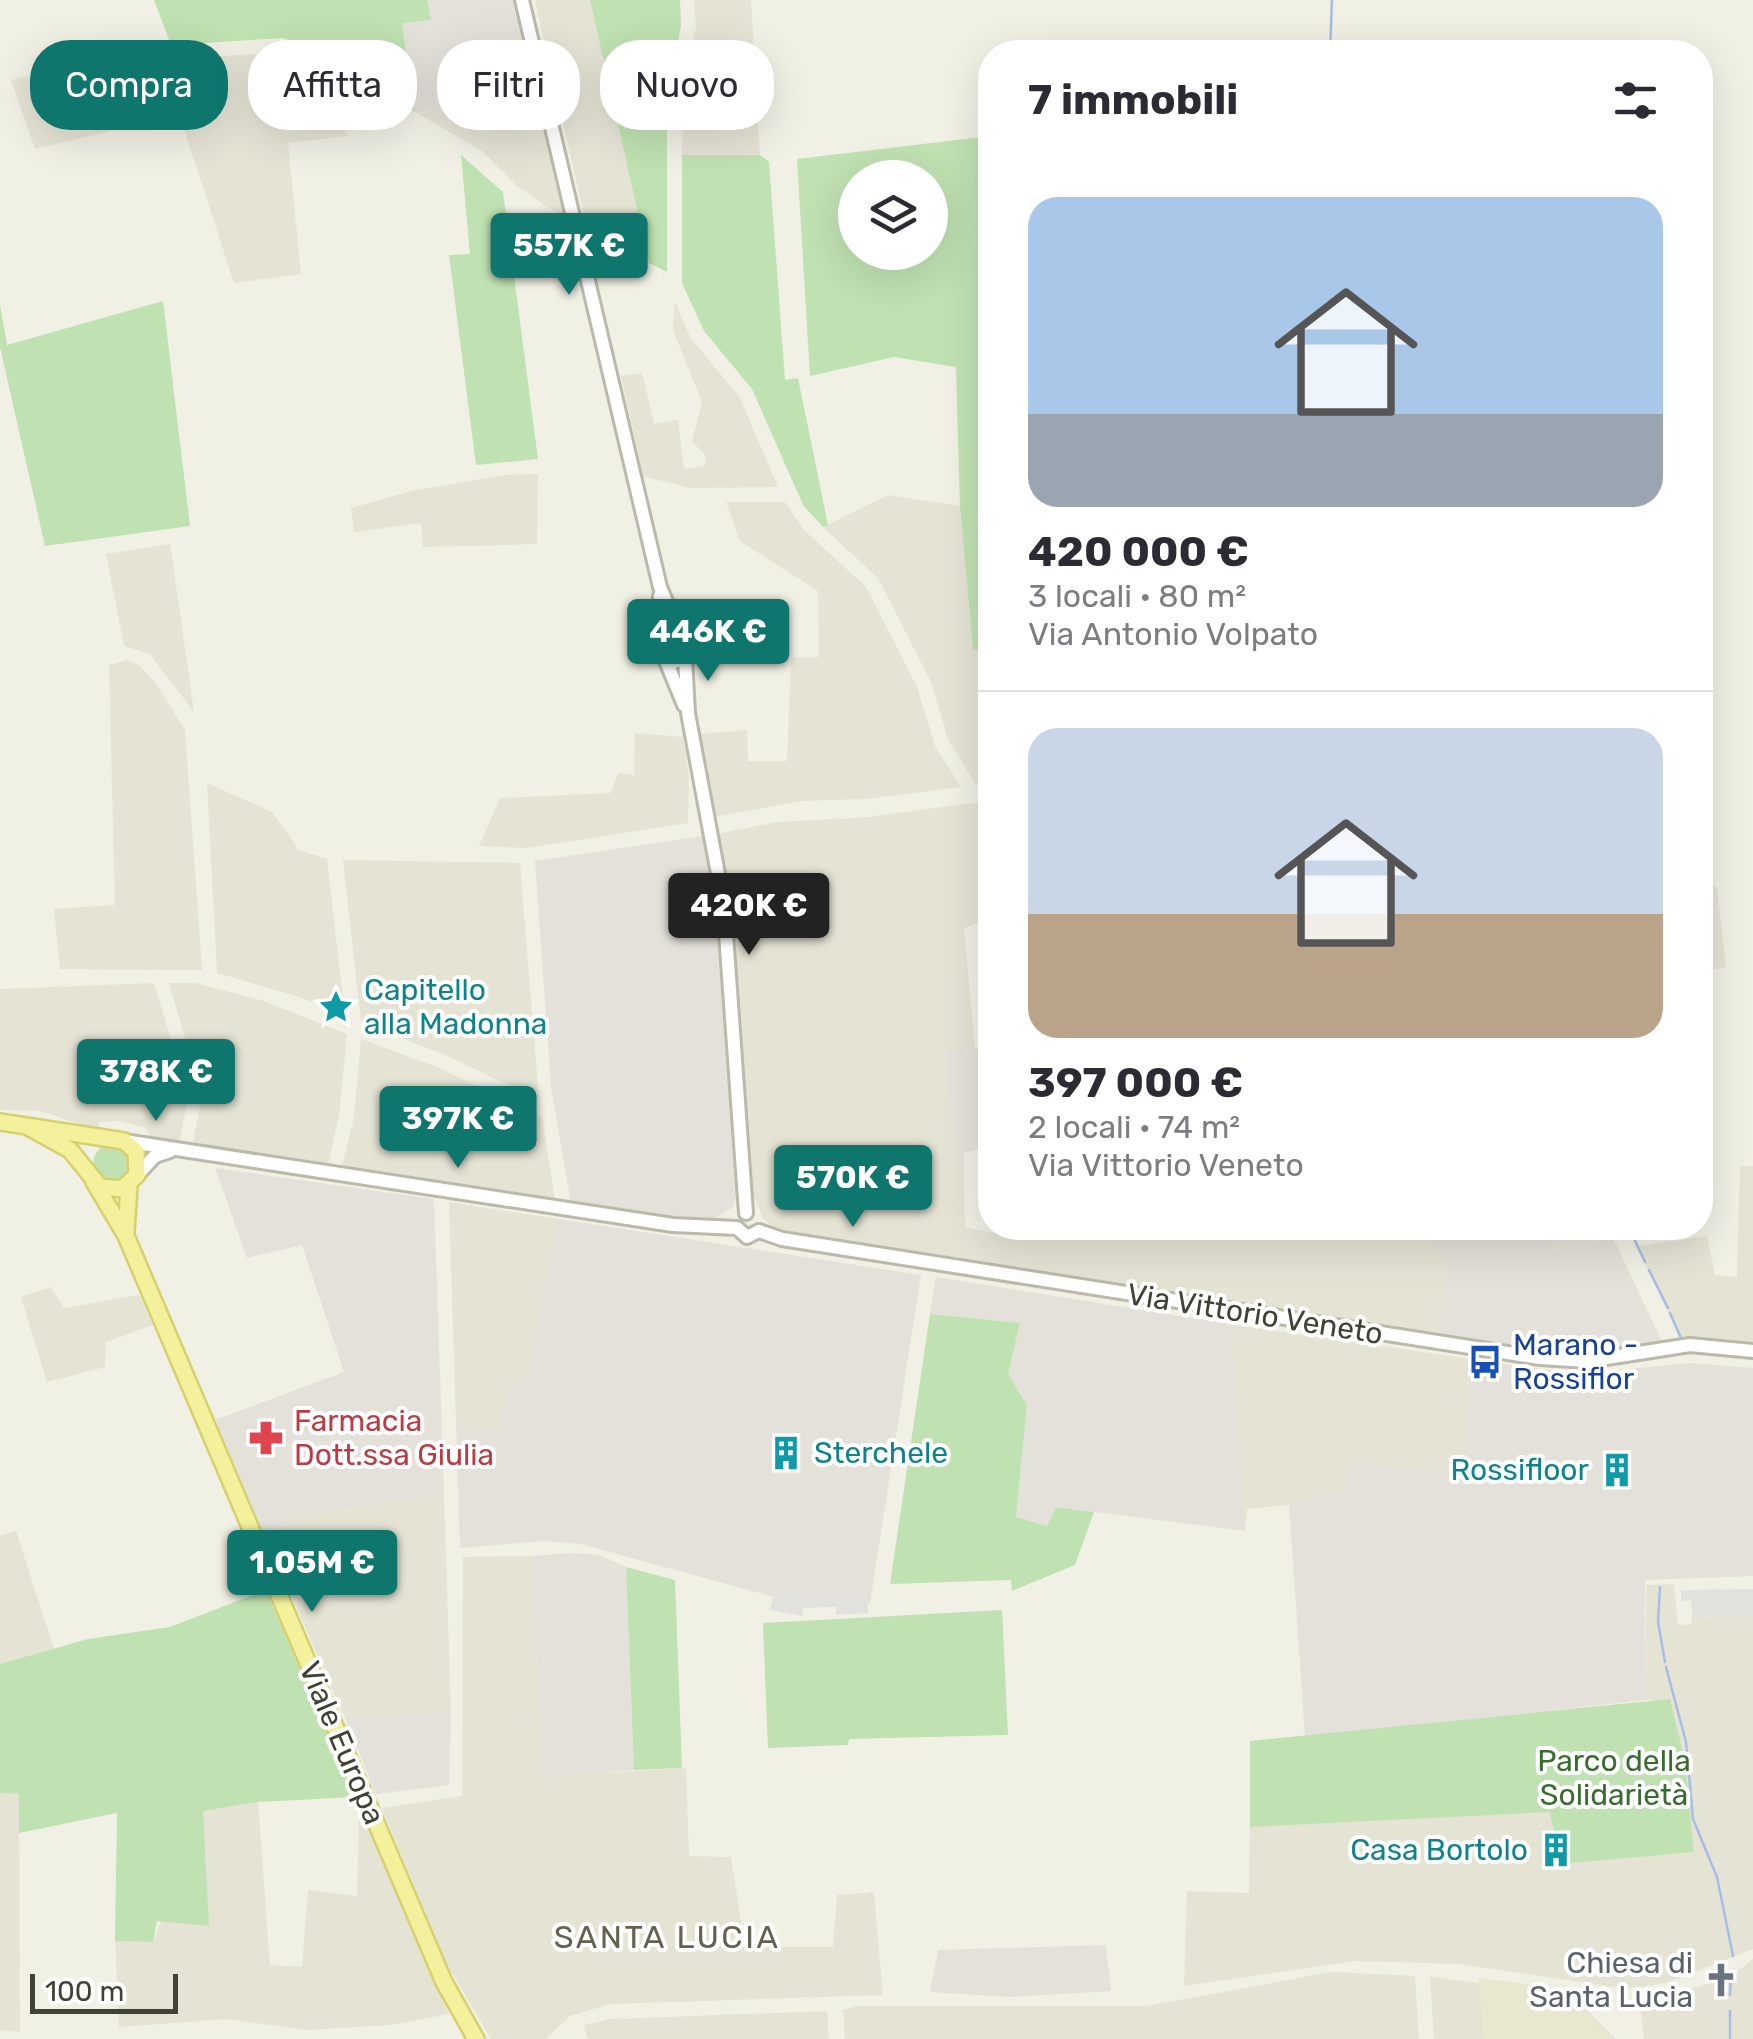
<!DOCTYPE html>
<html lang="it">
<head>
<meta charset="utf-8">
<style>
	body { margin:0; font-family:Rubik,sans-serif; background:#f2f2f3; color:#2b2b33; height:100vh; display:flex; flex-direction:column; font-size:38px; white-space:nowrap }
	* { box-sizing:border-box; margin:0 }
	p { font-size:32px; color:#7c7c81 }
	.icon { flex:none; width:55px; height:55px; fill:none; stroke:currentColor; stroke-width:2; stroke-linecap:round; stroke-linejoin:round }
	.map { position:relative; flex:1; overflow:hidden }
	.sheet { position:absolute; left:978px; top:40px; width:735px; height:1200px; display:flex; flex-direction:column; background:#fff; border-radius:40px; box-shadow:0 10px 40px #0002 }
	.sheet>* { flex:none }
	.hud { position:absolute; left:30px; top:40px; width:798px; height:90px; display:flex; gap:20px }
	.tools { position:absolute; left:838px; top:160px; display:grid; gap:20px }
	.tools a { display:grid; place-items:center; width:110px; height:110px; border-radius:50%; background:#fff; box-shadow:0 10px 40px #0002; font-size:50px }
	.scale { position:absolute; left:30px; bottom:25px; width:148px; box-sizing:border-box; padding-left:10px; border:5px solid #424135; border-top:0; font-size:28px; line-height:35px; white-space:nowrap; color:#424135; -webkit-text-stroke:8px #fff; paint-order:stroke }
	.price { position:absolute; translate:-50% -85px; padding:0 22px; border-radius:10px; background:#0f766e; color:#fff; font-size:32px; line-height:65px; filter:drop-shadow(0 2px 5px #0008) }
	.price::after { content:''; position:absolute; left:50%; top:60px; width:30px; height:22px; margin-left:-15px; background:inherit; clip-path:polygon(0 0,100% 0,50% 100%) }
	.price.active { background:#222; color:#fff }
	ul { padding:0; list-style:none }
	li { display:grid; align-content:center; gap:20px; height:530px; padding:0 50px }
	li+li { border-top:2px solid #e1e1e2 }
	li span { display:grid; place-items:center; height:310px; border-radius:30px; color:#555 }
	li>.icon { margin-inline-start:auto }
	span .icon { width:180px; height:180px; fill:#fffc; stroke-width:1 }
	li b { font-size:42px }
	h2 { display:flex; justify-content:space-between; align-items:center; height:120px; padding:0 50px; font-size:42px }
	.pill { padding:0 35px; border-radius:40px; background:#fff; box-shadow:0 10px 40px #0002; font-size:35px; line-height:90px }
	.pill.active { background:#0f766e; color:#fff }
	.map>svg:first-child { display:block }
	.residential { fill:#e4e3d4 }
	.industrial { fill:#e3e1da }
	.education { fill:#e8e8d0 }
	.green { fill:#c0e1b2; fill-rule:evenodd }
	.parking { fill:#e2e1dd }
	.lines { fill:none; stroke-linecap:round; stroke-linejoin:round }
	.stream { stroke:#a7bde8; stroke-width:2.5 }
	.minor-casing { stroke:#bbb9a9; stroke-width:18 }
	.major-casing { stroke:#d6d16e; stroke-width:20 }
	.minor { stroke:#fff; stroke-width:12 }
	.major { stroke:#f3f19c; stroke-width:15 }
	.labels { text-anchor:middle; stroke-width:8; stroke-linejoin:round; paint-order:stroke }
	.culture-label { font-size:30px; fill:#0d838f; stroke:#fff; text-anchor:start }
	.street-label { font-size:30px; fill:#424135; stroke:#fff }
	.transit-label { font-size:30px; fill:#164399; stroke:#fff; text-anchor:start }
	.health-label { font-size:30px; fill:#be3a42; stroke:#fff; text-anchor:start }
	.park-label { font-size:30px; fill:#376d2f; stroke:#fff }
	.worship-label { font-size:30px; fill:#5b616d; stroke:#fff; text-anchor:end }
	.neighbourhood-label { font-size:32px; letter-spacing:2.5px; fill:#64614e; stroke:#fff }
</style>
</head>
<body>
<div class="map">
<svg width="1753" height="2039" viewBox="0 0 1753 2039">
	<rect width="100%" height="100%" fill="#f1f0e5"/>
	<g class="residential">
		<path d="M535,0H590L649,263L588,233Z"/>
		<path d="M694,0H751L760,155H682L683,81L696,28Z"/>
		<path d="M525,35L567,220L518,187L482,151L415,112L465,109L449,43Z"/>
		<path d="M121,52L140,124L35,149L11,80Z"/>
		<path d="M281,52L304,61L340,86L347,136L288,143L301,274L234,283L160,55L166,60Z"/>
		<path d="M675,302L691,339L739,396L778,487L690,488L643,476L621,376L642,373L654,424L678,420L684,469L705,466L706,456L692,441L702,402L673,330Z"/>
		<path d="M538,474L537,544L423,547L421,523L354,532L351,508L412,491L505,475Z"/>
		<path d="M888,495L960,506L973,650L990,651V787L976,785L948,739L931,682L878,578L823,527Z"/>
		<path d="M726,502H785L804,530L866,587L917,687L935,746L961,787L867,799L800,801L715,817L700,734L747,730L748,761H787L791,658L819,657L818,591L740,541Z"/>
		<path d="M170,544L194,712L150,654L124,646L106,554Z"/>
		<path d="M127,660L140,666L155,682L185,730L202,970L60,969L54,909L115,905L109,665Z"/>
		<path d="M635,733L683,737L689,775L688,823L527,848L479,846L500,798L611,793L618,773L634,775Z"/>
		<path d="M207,783L272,812L299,850L327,859L345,1016L303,998L217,973Z"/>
		<path d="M972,803L990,805V924L988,919L964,928L975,1048L945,1051L946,1078L964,1172L965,1227L1008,1236L1009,1228H1235L1341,1235V1228H1434L1435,1248L1448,1261L1436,1336L779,1235L763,1218L752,1193L728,904L717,834L777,822L868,817Z"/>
		<path d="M343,860L520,863L539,1100L443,1054L361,1023Z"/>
		<path d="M1700,876L1717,888L1726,967L1700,973Z"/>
		<path d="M154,983L188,1097L179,1145L151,1140L146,1128L119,1121L99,1122V1131L41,1111L0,1110V989Z"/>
		<path d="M169,983H195L261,1000L347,1034L339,1115L328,1165L192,1148L202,1096Z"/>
		<path d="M361,1039L437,1067L542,1117L555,1200L342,1167L354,1117Z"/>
		<path d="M1740,1166H1753V1350L1683,1346L1637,1246L1707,1236L1715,1275L1737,1277Z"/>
		<path d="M449,1202L558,1219L529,1372L508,1391L498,1430L456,1422Z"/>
		<path d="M1550,1228H1610L1614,1240L1544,1250Z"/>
		<path d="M51,1287L64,1308L139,1295L153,1325L106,1342L105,1367L47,1382L21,1297Z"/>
		<path d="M1230,1324L1471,1359L1464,1475L1347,1462L1345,1489L1289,1505L1247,1509L1245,1531Z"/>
		<path d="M444,1493L451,1712L345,1718L264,1534L305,1514Z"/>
		<path d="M16,1531L54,1649L0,1664V1536Z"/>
		<path d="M531,1556L543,1776L686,1768L689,1856L731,1857L745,1947H833L837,1895L874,1892L883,1995L610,2004L570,2016L546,2039H491L445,1961L382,1808L462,1796L463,1557Z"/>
		<path d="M1674,1584L1678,1625L1691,1624L1692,1617L1753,1615V1949L1669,1982L1628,1989L1459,1964L1356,1961L1184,1986L1187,1891L1249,1893L1250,1827L1550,1811L1670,1700H1645L1646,1585Z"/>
		<path d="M0,1793L19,1794L20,2032L0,2030Z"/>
		<path d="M258,1802L270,1965L302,1967L308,1890L357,1896L359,1806L449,2014L390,2025L308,2030L227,2019L119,2027L115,1941L153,1942L203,1811Z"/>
		<path d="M1753,1959V2039H1644L1640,2003L1729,1978Z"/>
		<path d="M1331,1972L1415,1976L1419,2039H845L843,2010L858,2006H1147Z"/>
		<path d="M1430,1977L1571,1994L1616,2039H1434Z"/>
		<path d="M827,2011L829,2039H588L583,2025L611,2019Z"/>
	</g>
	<g class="industrial">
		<path d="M427,0H517L525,35L449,43L466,109L415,112L402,22L430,20Z"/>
		<path d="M703,836L714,905L735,1156L737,1193L733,1207L706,1224L571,1203L551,1086L535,861Z"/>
		<path d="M990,1047V1147L964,1153V1172L946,1078L945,1050Z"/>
		<path d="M215,1168L434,1199L444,1493L305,1514L264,1534L215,1420L344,1372L302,1245L247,1258Z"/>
		<path d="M558,1219L921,1275L870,1603L778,1598L580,1544L544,1541L460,1548L456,1422L498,1430L508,1391L529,1372Z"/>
		<path d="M1434,1228H1550L1545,1250L1614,1240L1665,1348L1578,1357L1436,1336L1448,1261L1435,1248Z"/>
		<path d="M936,1277L1230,1324L1245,1531L1057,1507L1048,1527L1016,1518L1027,1405L1008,1374L1020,1323L930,1314Z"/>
		<path d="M1471,1359L1576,1374L1690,1363L1753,1368V1576L1645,1580V1700L1305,1737L1289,1505L1345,1489L1347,1462L1463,1474Z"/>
		<path d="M572,1553L599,1555L626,1567L634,1770L543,1777L531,1556Z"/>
		<path d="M451,1712L449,1785L376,1794L345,1718Z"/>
		<path d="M1106,1945L1111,1991L1010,1997L930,1992L938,1950Z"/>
	</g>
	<path class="education" d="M1479,1978L1560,1988L1613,2039H1483Z"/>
	<g class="green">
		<path d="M154,0H427L431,20L402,23L415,112L311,48L283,38L171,45Z"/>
		<path d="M590,0H680L681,26L667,98V272L649,263Z"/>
		<path d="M990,136V651L973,650L960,506L956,367L894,357L810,376L797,159ZM855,178H930V252H855Z"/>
		<path d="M461,155L503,192L538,459L476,465L449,255L470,254Z"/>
		<path d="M682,155H760L769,162L785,380L798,378L828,525L823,527L803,505L752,389L704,331L682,283Z"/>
		<path d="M163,301L190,526L45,546L0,347V305L7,345Z"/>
		<circle cx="113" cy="1164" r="20"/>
		<path d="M930,1314L1020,1323L1008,1374L1027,1405L1016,1517L1047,1526L1056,1507L1094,1512L1075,1565L1012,1591L1011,1580L890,1584Z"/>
		<path d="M626,1567L675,1580L682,1768L634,1770Z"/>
		<path d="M266,1590L355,1797L258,1802L203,1811L209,1926L157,1921L153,1942L115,1941L117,1813L19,1833V1794L0,1793V1664L88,1639L170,1627Z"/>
		<path d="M1002,1610L1008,1735L849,1739L848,1745L768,1748L763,1623Z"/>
		<path d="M1670,1699L1685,1761L1694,1852L1560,1864L1550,1812L1250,1827V1741Z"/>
	</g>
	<g class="parking">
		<path d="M775,1589L805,1594H867L868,1613L836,1615V1607L803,1608L802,1616L770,1610Z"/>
		<path d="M1753,1589V1615L1692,1617L1691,1600L1681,1601V1590Z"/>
	</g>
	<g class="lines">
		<g class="stream">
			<path d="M1330,52L1332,0"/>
			<path d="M1629,1228L1645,1262"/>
			<path d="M1649,1270L1668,1308"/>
			<path d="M1670,1313L1681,1338"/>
			<path d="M1660,1587L1658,1622L1665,1662"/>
			<path d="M1666,1667L1686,1742L1693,1819L1717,1877L1733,1956"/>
			<path d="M1730,1995L1731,1972"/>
			<path d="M1730,2039V2011"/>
		</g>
		<g class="minor-casing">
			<g id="minor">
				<path d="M522,0L660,587L678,630"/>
				<path d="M660,596L657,652L671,663L685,658L689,642C683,630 673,627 661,634"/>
				<path d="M685,658L688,713L724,906L746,1213"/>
				<path d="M666,661L684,705"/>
				<path d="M124,1141L673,1225L737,1228L747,1237L759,1231"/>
				<path d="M137,1175L155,1156L170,1151"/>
				<path d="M759,1231L782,1239L1540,1358L1587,1361L1690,1345L1753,1351"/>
			</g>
		</g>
		<g class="major-casing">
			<g id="major">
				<path d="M0,1122L124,1141L136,1152L137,1175L122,1189L100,1187L70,1150L28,1127"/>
				<path d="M94,1182L126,1236L444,1982L476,2039"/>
				<path d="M126,1232L129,1186"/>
			</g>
		</g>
		<use href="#minor" class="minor"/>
		<use href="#major" class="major"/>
	</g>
	<defs>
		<g id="sight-bare" transform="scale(2.7)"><path d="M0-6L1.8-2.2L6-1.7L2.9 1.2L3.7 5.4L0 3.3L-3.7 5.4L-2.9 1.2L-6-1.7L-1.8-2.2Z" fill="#0f9aa8" stroke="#fff" stroke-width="2.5" paint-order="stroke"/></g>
		<g id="bus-bare" transform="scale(2.7)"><path d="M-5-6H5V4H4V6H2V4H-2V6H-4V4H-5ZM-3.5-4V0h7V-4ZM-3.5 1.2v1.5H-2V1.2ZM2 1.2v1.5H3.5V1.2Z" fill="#1a4fb4" stroke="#fff" stroke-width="2.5" paint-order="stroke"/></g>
		<g id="pharmacy-bare" transform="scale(2.7)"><path d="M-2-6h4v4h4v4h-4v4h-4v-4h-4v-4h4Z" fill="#e0444e" stroke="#fff" stroke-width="2.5" paint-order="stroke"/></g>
		<g id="building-bare" transform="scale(2.7)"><path d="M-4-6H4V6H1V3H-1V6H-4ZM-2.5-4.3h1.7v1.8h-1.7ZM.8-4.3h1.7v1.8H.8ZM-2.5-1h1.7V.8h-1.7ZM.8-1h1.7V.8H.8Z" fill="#0f9aa8" stroke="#fff" stroke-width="2.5" paint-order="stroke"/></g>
		<g id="church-bare" transform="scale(2.7)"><path d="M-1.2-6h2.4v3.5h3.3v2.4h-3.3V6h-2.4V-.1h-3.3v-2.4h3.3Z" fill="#6b7280" stroke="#fff" stroke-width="2.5" paint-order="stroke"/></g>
	</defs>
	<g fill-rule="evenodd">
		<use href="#sight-bare" x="336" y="1007"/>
		<use href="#bus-bare" x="1485" y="1362"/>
		<use href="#pharmacy-bare" x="266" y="1438"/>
		<use href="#building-bare" x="786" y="1453"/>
		<use href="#building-bare" x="1617" y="1470"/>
		<use href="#building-bare" x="1556" y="1850"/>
		<use href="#church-bare" x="1721" y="1980"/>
	</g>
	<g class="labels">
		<g class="culture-label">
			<text x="364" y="1000">Capitello<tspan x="364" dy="34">alla Madonna</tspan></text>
			<text x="814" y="1463">Sterchele</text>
			<text x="1589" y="1480" text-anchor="end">Rossifloor</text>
			<text x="1528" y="1860" text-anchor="end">Casa Bortolo</text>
		</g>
		<g class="street-label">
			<text transform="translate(1255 1314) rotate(9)" y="10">Via Vittorio Veneto</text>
			<text transform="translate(342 1743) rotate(67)" y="10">Viale Europa</text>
		</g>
		<g class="transit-label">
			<text x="1513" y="1355">Marano -<tspan x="1513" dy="34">Rossiflor</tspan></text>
		</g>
		<g class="health-label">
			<text x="294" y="1431">Farmacia<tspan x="294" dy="34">Dott.ssa Giulia</tspan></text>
		</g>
		<g class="park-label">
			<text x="1614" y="1771">Parco della<tspan x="1614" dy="34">Solidarietà</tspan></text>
		</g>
		<g class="worship-label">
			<text x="1693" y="1973">Chiesa di<tspan x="1693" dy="34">Santa Lucia</tspan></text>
		</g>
		<g class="neighbourhood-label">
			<text x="667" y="1948">SANTA LUCIA</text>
		</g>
	</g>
</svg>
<div class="tools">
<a><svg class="icon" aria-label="layers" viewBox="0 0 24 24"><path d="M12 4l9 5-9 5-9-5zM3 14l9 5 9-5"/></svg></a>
</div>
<div class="scale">100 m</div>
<b class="price" style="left:569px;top:298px">557K €</b>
<b class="price" style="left:708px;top:684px">446K €</b>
<b class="price active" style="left:749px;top:958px">420K €</b>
<b class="price" style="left:156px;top:1124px">378K €</b>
<b class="price" style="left:458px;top:1171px">397K €</b>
<b class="price" style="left:853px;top:1230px">570K €</b>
<b class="price" style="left:312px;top:1615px">1.05M €</b>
<div class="hud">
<a class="pill active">Compra</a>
<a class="pill">Affitta</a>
<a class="pill">Filtri</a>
<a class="pill">Nuovo</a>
</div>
<section class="sheet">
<h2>7 immobili<svg class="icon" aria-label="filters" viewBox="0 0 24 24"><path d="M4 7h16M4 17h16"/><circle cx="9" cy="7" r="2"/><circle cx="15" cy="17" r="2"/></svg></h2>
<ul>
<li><span style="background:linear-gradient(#a9c7e8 70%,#9aa5b1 0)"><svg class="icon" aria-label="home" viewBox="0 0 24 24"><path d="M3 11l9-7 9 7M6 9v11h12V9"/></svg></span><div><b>420 000 €</b><p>3 locali · 80 m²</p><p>Via Antonio Volpato</p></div></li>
<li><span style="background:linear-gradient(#c9d6e8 60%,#b9a48a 0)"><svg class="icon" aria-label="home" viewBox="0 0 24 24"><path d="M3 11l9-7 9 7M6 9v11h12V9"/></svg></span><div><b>397 000 €</b><p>2 locali · 74 m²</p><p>Via Vittorio Veneto</p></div></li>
</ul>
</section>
</div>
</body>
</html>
